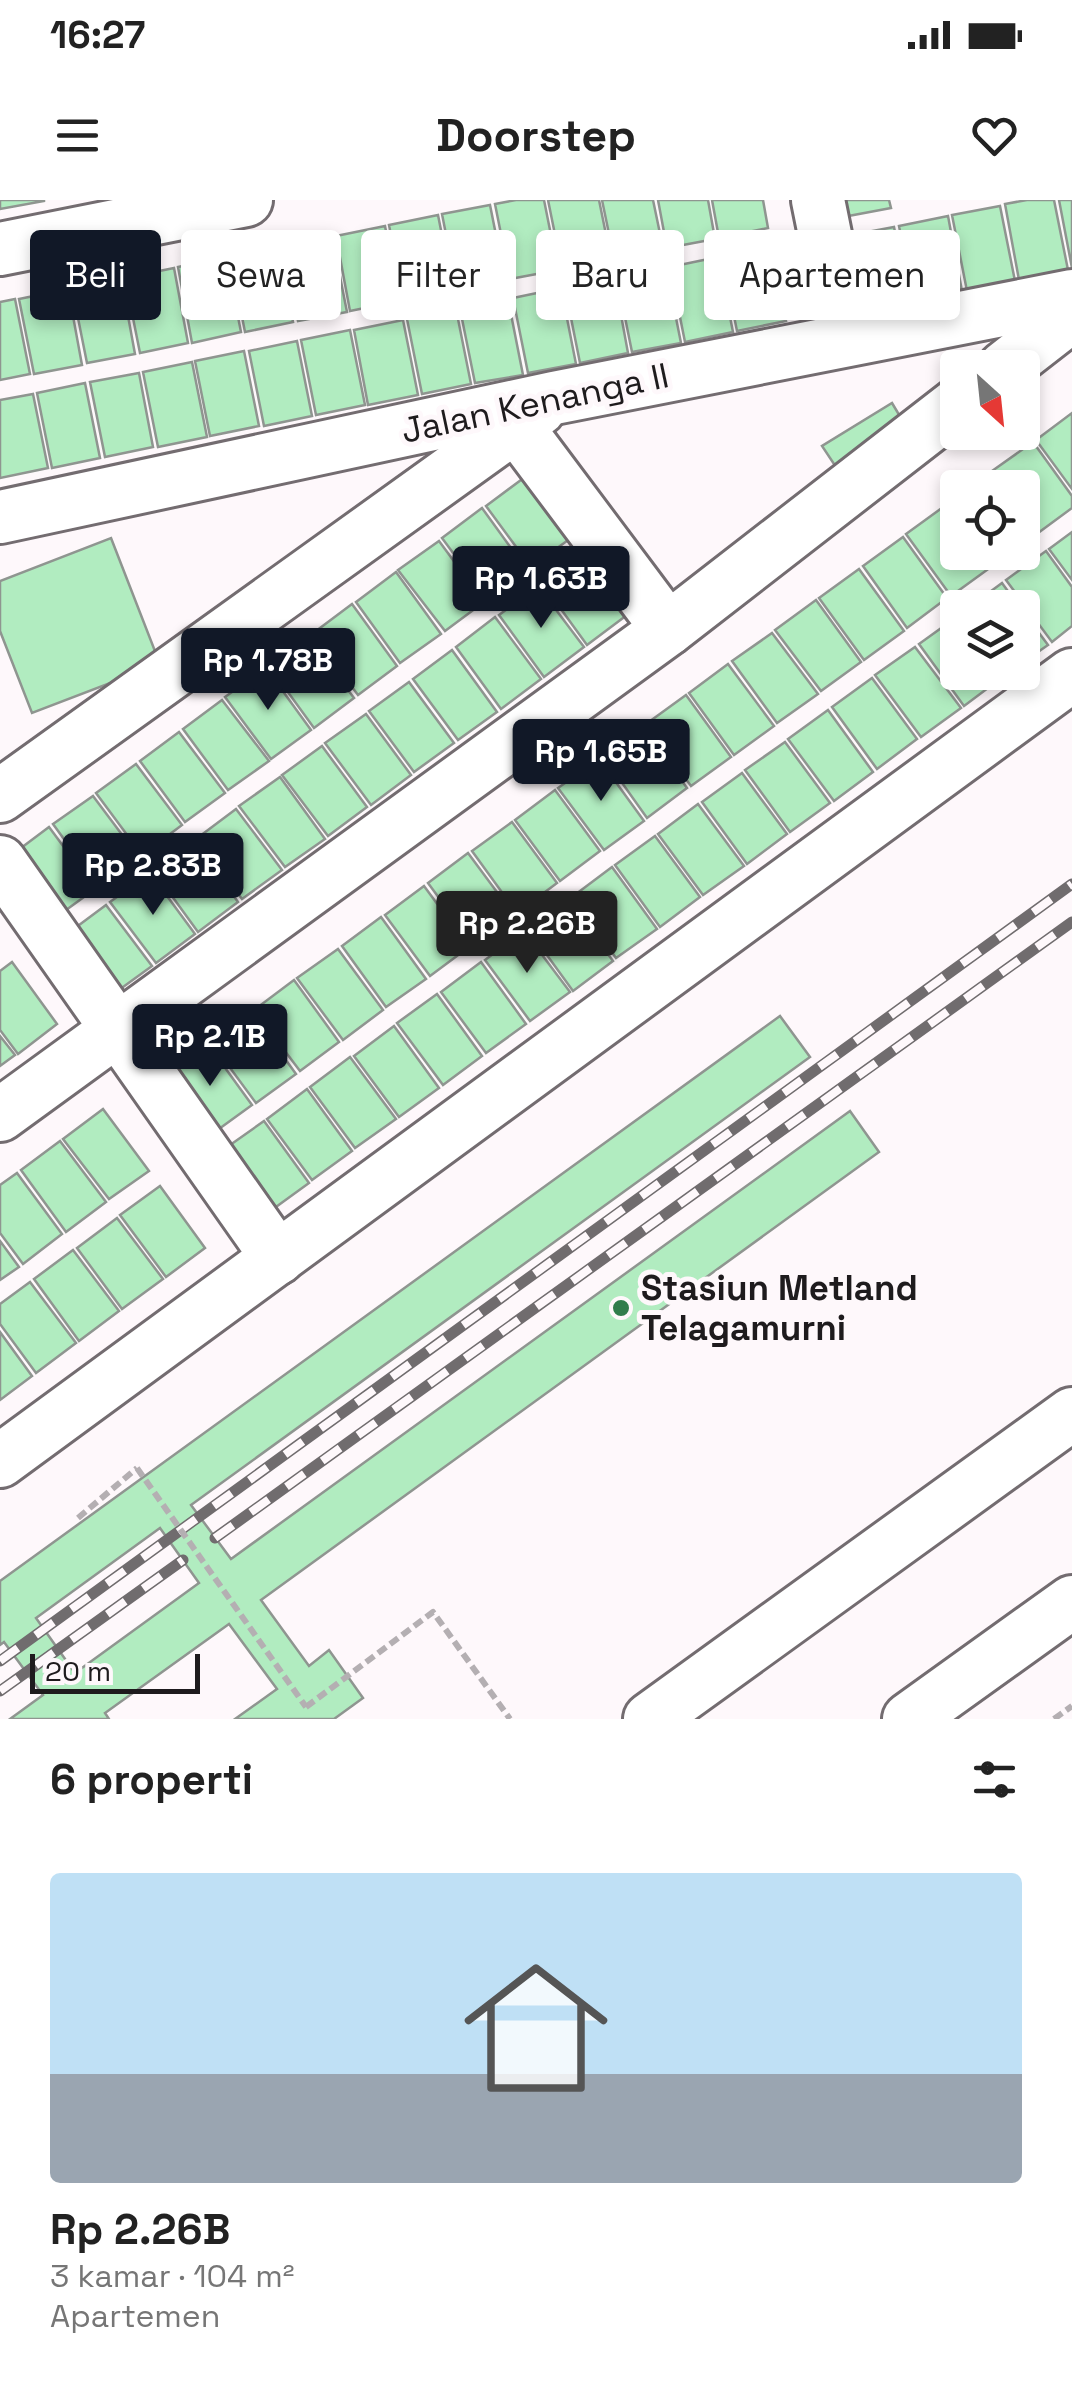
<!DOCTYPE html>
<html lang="id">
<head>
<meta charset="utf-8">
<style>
	body { margin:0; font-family:"Space Grotesk",sans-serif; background:#f6f6f6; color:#222; height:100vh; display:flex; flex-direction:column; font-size:38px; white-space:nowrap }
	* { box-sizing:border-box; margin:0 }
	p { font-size:32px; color:#767676 }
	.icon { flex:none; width:55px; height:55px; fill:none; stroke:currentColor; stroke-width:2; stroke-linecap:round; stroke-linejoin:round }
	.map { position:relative; height:1519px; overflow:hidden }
	.drawer { display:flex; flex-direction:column; background:#fff; flex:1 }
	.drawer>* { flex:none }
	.banner { position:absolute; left:30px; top:30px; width:1012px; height:90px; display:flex; gap:20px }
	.needle { width:65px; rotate:153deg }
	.controls { position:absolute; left:940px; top:150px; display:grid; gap:20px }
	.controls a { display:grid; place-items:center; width:100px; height:100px; border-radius:10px; background:#fff; box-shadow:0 5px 15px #0003; font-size:50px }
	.scale { position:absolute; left:30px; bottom:25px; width:170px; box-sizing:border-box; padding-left:10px; border:5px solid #1e1b1d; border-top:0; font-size:28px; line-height:35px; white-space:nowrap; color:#1e1b1d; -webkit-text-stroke:8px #fef8fb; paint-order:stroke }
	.price { position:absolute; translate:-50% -85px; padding:0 22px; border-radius:10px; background:#111827; color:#fff; font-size:32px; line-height:65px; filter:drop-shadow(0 2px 5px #0008) }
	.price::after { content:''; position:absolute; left:50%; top:60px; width:30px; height:22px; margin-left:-15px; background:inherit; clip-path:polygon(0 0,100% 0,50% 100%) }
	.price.active { background:#222; color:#fff }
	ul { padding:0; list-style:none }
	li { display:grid; align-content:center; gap:20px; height:530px; padding:0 50px }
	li+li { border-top:2px solid #e0e0e0 }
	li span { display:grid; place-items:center; height:310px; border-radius:10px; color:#555 }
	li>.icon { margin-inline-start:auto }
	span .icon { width:180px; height:180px; fill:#fffc; stroke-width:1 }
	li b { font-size:42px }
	h2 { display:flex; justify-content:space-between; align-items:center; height:120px; padding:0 50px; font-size:42px }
	.pill { padding:0 35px; border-radius:10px; background:#fff; box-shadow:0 5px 15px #0003; font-size:35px; line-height:90px }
	.pill.active { background:#111827; color:#fff }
	.status { display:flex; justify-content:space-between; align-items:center; height:70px; padding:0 50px; background:#fff; direction:ltr }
	.status svg { height:28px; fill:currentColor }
	header { display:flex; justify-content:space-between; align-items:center; height:130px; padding:0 50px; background:#fff; font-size:45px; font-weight:700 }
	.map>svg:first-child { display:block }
	.building { fill:#b1ecc0; stroke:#8f9590; stroke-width:2.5; fill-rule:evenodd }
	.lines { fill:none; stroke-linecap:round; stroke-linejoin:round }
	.street-casing { stroke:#736c70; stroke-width:58 }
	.path { stroke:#b4afb2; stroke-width:6; stroke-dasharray:10 5; stroke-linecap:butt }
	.street { stroke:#fff; stroke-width:52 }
	.rail-casing { stroke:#706c6e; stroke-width:11 }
	.rail { stroke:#fef8fb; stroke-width:8; stroke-dasharray:22; stroke-linecap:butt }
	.path-bridge { stroke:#b4afb2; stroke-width:6; stroke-dasharray:10 5; stroke-linecap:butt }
	.poi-dot { fill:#317d4c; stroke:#fef8fb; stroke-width:4 }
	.labels { text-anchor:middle; stroke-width:10; stroke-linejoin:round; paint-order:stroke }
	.street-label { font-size:35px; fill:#1e1b1d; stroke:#fef8fb }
	.poi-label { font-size:35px; font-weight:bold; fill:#1e1b1d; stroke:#fef8fb; text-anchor:start }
</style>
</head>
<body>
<div class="status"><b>16:27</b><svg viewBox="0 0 49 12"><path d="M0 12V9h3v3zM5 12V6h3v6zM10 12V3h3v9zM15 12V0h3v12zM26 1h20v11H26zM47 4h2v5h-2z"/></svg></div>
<header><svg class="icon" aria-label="menu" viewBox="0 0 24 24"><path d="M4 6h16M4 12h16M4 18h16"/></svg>Doorstep<svg class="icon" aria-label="heart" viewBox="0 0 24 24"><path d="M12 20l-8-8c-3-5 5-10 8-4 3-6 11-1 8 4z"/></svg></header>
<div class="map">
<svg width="1072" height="1519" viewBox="0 0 1072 1519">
	<rect width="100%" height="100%" fill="#fef8fb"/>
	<g class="building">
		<path d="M0,0H44V1L0,9Z"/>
		<path d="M516,0H544L558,70L510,79L495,4Z"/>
		<path d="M548,0H599L611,59L562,69Z"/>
		<path d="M602,0H653L663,48L614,58Z"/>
		<path d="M658,0H708L715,39L667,48Z"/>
		<path d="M712,0H763L768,28L719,38Z"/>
		<path d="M839,0H889L891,8L843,17Z"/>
		<path d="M1027,0H1054L1068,70L1019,80L1005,4Z"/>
		<path d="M1059,0H1072V68Z"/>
		<path d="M490,5L505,80L457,90L442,14Z"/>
		<path d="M1000,6L1015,81L967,91L952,15Z"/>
		<path d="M438,15L453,91L404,101L389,25Z"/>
		<path d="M948,16L962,91L914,101L899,26Z"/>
		<path d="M385,26L399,101L350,111L336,36Z"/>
		<path d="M894,27L909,101L861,111L846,36Z"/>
		<path d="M332,36L347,112L298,121L283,46Z"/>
		<path d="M771,46L786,121L737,131L722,56Z"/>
		<path d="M279,47L293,122L245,132L230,56Z"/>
		<path d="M226,57L241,132L192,143L178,67Z"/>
		<path d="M718,57L733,132L685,142L670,67Z"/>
		<path d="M174,68L188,143L140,153L125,78Z"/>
		<path d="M666,68L681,143L632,152L617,78Z"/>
		<path d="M614,77L628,153L580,163L565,88Z"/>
		<path d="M121,78L135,154L87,163L72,88Z"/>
		<path d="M561,88L576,164L528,173L513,98Z"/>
		<path d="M68,89L82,165L34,174L19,99Z"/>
		<path d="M15,99L30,174L0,180V102Z"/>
		<path d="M508,99L523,175L475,183L460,109Z"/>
		<path d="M456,109L471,184L422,194L407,119Z"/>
		<path d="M403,120L418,195L368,205L354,130Z"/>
		<path d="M350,130L365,205L316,215L301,140Z"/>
		<path d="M297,141L312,216L264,226L249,151Z"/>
		<path d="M244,151L259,226L210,236L195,161Z"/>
		<path d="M192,162L207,237L158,247L143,172Z"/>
		<path d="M139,173L153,247L105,257L90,182Z"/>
		<path d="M85,183L100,258L52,268L37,193Z"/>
		<path d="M33,194L48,268L0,278V200Z"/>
		<path d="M892,203L910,233L842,276L822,246Z"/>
		<path d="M1072,213V289L1036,240Z"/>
		<path d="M1033,242L1072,296V308L1038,333L1022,313V288H1004L992,271Z"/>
		<path d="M989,274L999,288H970Z"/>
		<path d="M525,277L571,338L531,367L486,306Z"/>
		<path d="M946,305L958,321V352H980L991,367L951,396L906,334Z"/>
		<path d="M482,308L527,370L488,400L442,338Z"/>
		<path d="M1072,332V380L1049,349Z"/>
		<path d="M903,337L947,398L907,428L863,366Z"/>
		<path d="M111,338L160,464L32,513L0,431V381Z"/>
		<path d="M439,341L484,402L445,431L398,370Z"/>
		<path d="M1046,351L1072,387V426L1052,442L1006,380Z"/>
		<path d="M582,354L627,415L587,445L542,383Z"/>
		<path d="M859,369L904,431L864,460L819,398Z"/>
		<path d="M396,372L441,434L400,463L356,402Z"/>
		<path d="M1002,383L1020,408H968Z"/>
		<path d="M538,386L584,447L544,477L499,415Z"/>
		<path d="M816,400L861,462L821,491L775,430Z"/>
		<path d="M352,404L397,466L358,495L312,434Z"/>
		<path d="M1022,410L1048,445L1022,463Z"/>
		<path d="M958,416V472L1004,476L964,506L919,444Z"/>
		<path d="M495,417L541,479L501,509L456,447Z"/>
		<path d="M772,433L818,494L777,523L732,461Z"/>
		<path d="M308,437L354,498L314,528L269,466Z"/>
		<path d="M915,447L961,508L921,537L875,475Z"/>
		<path d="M452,450L497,512L458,540L413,479Z"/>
		<path d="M728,464L774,526L734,555L689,493Z"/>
		<path d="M266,468L311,530L271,559L225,497Z"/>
		<path d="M872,478L917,539L877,569L832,507Z"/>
		<path d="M409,482L454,543L414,572L369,511Z"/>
		<path d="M686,495L731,557L691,586L646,524Z"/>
		<path d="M222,500L269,561L228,590L183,529Z"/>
		<path d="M828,510L873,572L834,601L788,539Z"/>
		<path d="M366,514L411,575L371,605L325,543Z"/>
		<path d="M642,526L687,588L647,618L603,556Z"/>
		<path d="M179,532L225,593L185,622L140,561Z"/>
		<path d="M785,542L830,603L790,632L745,570Z"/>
		<path d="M322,546L367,607L328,636L282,575Z"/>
		<path d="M599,559L644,621L604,650L558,588Z"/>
		<path d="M136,564L182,625L142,655L96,593Z"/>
		<path d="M742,573L787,634L747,664L702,602Z"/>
		<path d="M280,577L325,639L285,667L239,606Z"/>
		<path d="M555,590L600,651L560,681L515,620Z"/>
		<path d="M93,596L138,656L98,686L53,624Z"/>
		<path d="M698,604L744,666L703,695L658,634Z"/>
		<path d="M236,609L282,670L242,699L196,639Z"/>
		<path d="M512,622L557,683L517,713L472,651Z"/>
		<path d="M49,627L95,689L55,718L9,657Z"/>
		<path d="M655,636L700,697L660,727L615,665Z"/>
		<path d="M193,640L238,702L198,732L153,670Z"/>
		<path d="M468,653L514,715L473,744L428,683Z"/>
		<path d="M612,667L657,729L616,758L572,697Z"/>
		<path d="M150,673L195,734L156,763L110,702Z"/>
		<path d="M424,686L469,747L430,776L385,715Z"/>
		<path d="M567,699L613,761L573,791L528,729Z"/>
		<path d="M106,705L152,766L112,795L67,734Z"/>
		<path d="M381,717L426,779L386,807L342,746Z"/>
		<path d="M524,731L570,792L530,821L485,760Z"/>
		<path d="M338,749L383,810L343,840L297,778Z"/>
		<path d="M12,762L57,824L18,854L0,830V771Z"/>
		<path d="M481,762L526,824L486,853L441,792Z"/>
		<path d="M294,780L339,842L300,871L254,810Z"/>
		<path d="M437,794L482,856L443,885L397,823Z"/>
		<path d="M251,812L296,874L256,903L211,842Z"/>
		<path d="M780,816L810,857L191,1305L231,1359L850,911L879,952L261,1400L309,1466L329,1450L363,1498L334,1519H235L277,1489L229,1424L105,1513L109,1519H10L43,1495L4,1442L0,1445V1381ZM160,1328L199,1383L75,1473L36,1418Z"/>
		<path d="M394,826L439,888L399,917L354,856Z"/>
		<path d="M0,836L15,855L0,866Z"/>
		<path d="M207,843L252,905L212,934L167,872Z"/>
		<path d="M350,857L396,919L355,948L310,887Z"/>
		<path d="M307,889L352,951L312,980L267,919Z"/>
		<path d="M103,909L149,971L109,999L63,939Z"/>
		<path d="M264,921L309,983L269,1012L223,950Z"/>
		<path d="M60,941L106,1002L66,1032L21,970Z"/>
		<path d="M17,973L62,1034L23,1064L0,1033V985Z"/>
		<path d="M160,986L205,1048L166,1077L120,1015Z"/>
		<path d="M117,1018L163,1079L122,1109L77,1048Z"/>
		<path d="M0,1041L19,1067L0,1080Z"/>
		<path d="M73,1050L119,1111L79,1141L34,1079Z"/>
		<path d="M30,1082L76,1143L36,1173L0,1124V1104Z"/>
		<path d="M0,1132L32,1176L0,1200Z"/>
	</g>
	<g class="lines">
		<g class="street-casing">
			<g id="street">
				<path d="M818,0L846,139"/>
				<path d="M0,49L246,0"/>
				<path d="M1004,168L1072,115"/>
				<path d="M516,226L668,429"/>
				<path d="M0,317L554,198L1072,96"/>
				<path d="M0,596L539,209"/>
				<path d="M0,662L278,1058"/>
				<path d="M0,915L668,429L958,204"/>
				<path d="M0,1261L1072,475"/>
				<path d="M650,1519L1072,1214"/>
				<path d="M909,1519L1072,1402"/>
			</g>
		</g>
		<g class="path">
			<path d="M78,1318L137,1268"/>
			<path d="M306,1507L433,1412L510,1519"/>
			<path d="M1054,1519L1072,1506"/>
		</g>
		<use href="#street" class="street"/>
		<g class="rail-casing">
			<g id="rail">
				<path d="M215,1338L1072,722"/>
				<path d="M0,1461L1072,684"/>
				<path d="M0,1491L183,1360"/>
			</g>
		</g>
		<use href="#rail" class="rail"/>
		<path class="path-bridge" d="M137,1268L306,1507"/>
	</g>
	<circle class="poi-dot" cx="621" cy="1108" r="10"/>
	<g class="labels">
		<g class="street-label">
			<text transform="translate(535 203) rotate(-12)" y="12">Jalan Kenanga II</text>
		</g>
		<g class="poi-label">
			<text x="641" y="1100">Stasiun Metland<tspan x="641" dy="40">Telagamurni</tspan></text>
		</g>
	</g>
</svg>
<div class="controls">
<a><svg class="needle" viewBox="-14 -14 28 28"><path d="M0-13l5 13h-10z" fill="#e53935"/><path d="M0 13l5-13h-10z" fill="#767676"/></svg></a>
<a><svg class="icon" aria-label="locate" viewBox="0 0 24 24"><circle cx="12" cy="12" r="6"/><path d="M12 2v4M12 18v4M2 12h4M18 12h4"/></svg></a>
<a><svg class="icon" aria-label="layers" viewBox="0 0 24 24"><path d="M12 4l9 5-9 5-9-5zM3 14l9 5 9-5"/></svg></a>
</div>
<div class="scale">20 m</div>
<b class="price" style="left:541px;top:431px">Rp 1.63B</b>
<b class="price" style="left:268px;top:513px">Rp 1.78B</b>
<b class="price" style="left:601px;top:604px">Rp 1.65B</b>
<b class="price" style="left:153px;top:718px">Rp 2.83B</b>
<b class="price active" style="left:527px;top:776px">Rp 2.26B</b>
<b class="price" style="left:210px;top:889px">Rp 2.1B</b>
<div class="banner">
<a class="pill active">Beli</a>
<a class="pill">Sewa</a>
<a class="pill">Filter</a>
<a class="pill">Baru</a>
<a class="pill">Apartemen</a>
</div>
</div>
<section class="drawer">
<h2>6 properti<svg class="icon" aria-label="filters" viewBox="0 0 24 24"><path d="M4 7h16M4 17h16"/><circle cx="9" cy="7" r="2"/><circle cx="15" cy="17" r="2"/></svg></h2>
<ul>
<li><span style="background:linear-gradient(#bfe0f5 65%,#9aa5b1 0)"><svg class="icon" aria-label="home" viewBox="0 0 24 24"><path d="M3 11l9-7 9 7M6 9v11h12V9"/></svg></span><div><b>Rp 2.26B</b><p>3 kamar · 104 m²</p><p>Apartemen</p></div></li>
</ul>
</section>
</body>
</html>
